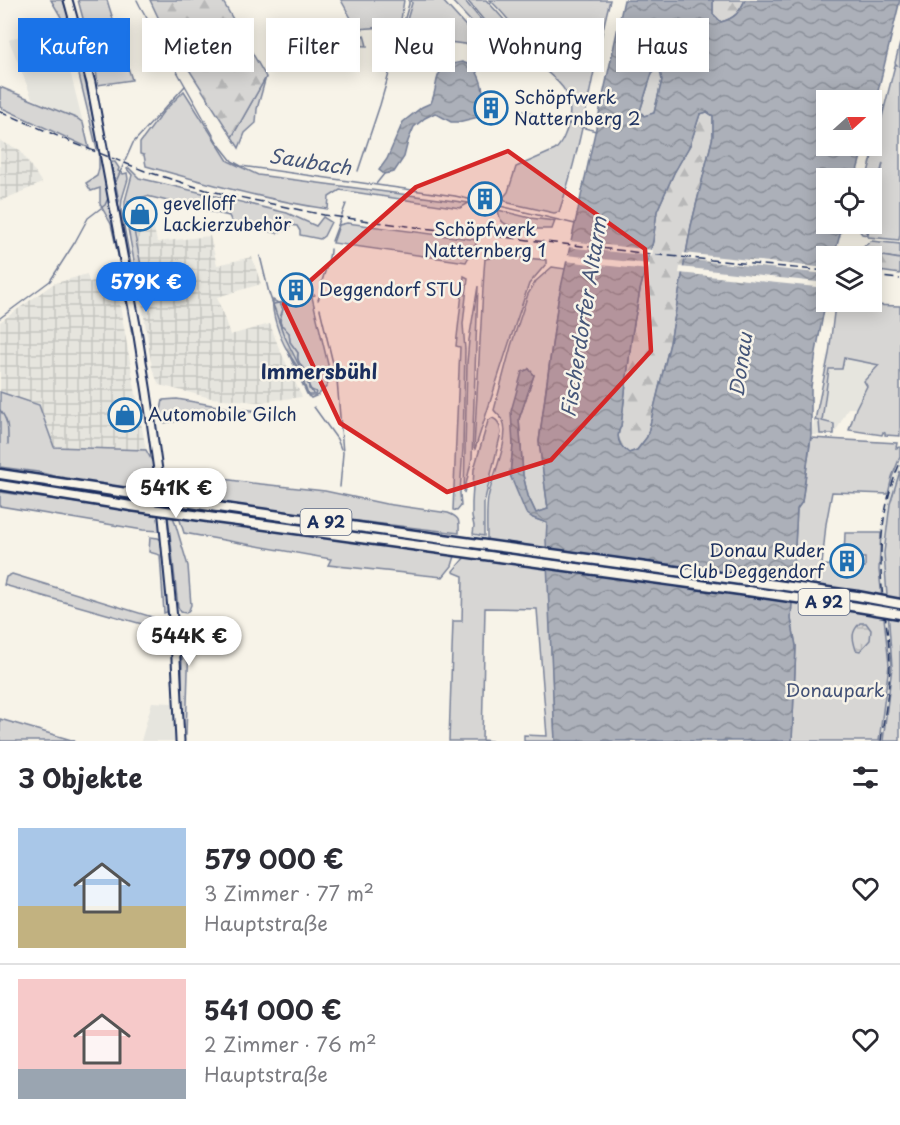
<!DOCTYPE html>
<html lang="de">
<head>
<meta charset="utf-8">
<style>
	body { margin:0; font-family:"Playpen Sans",sans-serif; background:#f7f7f7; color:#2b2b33; height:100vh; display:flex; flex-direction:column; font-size:22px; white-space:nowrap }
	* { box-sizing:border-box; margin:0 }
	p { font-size:20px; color:#7c7c81 }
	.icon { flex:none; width:33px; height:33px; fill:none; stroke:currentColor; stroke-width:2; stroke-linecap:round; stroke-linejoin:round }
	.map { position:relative; height:741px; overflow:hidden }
	.details { display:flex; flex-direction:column; background:#fff; flex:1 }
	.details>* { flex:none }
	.guide { position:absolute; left:18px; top:18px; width:864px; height:54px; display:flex; gap:12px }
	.needle { width:39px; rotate:69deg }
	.controls { position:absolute; left:816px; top:90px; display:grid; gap:12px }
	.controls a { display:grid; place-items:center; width:66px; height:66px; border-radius:0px; background:#fff; box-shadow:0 3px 15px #0003; font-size:30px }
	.price { position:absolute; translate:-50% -51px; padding:0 14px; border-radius:21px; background:#fff; color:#222; font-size:20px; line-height:39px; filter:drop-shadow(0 2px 3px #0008) }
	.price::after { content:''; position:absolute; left:50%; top:36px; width:18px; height:14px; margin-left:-9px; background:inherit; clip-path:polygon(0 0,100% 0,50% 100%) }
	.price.selected { background:#1a73e8; color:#fff }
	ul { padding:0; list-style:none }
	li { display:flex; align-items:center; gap:18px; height:150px; padding:0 18px }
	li+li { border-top:2px solid #e1e1e2 }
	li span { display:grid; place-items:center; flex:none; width:168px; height:120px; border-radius:0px; color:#555 }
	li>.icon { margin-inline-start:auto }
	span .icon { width:72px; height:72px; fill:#fffc; stroke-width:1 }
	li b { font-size:26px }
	h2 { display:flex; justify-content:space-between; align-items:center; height:72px; padding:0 18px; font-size:26px }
	.tag { padding:0 21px; border-radius:0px; background:#fff; box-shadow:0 3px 15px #0003; font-size:21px; line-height:54px }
	.tag.selected { background:#1a73e8; color:#fff }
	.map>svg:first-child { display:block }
	.built { fill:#e6e5de }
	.industrial { fill:url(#industrial-grid) }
	.green { fill:#d7d6d4; stroke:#798299; stroke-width:1.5 }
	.forest { fill:url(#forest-firs); stroke:#798299; stroke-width:1.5 }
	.wetland { fill:url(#wetland-marsh); stroke:#798299; stroke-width:1.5 }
	.water { fill:url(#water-waves); stroke:#727c95; stroke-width:1.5; fill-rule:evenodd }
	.pier { fill:#f7f3e8 }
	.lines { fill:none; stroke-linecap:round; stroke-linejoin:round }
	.stream { stroke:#727c95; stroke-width:1.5 }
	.secondary-casing { stroke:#1b2f5e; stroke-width:11 }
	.motorway-casing { stroke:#1b2f5e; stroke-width:13 }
	.secondary { stroke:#f7f3e8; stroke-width:7 }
	.motorway { stroke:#f7f3e8; stroke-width:8 }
	.rail { stroke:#1b2f5e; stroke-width:1.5; stroke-dasharray:9 4.5; stroke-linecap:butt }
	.motorway-bridge-casing { stroke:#1b2f5e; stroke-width:13; stroke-linecap:butt }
	.motorway-bridge { stroke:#f7f3e8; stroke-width:8 }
	.marked { fill:#d62828; fill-opacity:0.2; stroke:#d62828; stroke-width:4.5; stroke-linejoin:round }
	.labels { text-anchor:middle; stroke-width:5; stroke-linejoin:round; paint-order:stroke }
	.shield { fill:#f7f3e8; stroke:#5d6a87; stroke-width:1.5 }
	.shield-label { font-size:16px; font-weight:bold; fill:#1b2f5e }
	.poi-label { font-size:18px; fill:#1b2f5e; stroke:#f7f3e8; text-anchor:start }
	.park-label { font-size:18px; fill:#415076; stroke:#f7f3e8 }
	.water-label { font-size:20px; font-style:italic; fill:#465679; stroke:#f7f3e8 }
	.neighbourhood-label { font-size:20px; font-weight:bold; fill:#1b2f5e; stroke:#f7f3e8 }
</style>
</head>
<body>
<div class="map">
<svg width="900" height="741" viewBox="0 0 900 741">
	<defs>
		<pattern id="industrial-grid" width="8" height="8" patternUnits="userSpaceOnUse" patternTransform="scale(1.5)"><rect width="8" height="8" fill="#e6e5de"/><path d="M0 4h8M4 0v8" fill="none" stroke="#c5c5c1"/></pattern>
		<pattern id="forest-firs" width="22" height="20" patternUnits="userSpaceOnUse" patternTransform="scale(1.5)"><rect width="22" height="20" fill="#d7d6d4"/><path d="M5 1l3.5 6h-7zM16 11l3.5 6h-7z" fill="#b8b8b8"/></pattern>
		<pattern id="wetland-marsh" width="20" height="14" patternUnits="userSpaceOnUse" patternTransform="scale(1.5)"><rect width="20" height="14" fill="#d7d6d4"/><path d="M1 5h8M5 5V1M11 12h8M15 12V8" fill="none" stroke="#b8b8b8"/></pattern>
		<pattern id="water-waves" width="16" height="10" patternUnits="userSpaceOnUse" patternTransform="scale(1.5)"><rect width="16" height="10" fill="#acb0b9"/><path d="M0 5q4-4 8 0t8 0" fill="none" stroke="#8b909a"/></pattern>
	</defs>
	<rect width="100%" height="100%" fill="#f7f3e8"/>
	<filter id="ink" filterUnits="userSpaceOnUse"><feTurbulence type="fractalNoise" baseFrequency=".0167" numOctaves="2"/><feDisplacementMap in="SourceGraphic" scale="12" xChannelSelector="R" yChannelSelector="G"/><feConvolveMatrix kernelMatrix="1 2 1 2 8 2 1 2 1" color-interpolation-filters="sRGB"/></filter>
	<g filter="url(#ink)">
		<g class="built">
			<path d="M55,22L60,31L83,123L32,98L9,40Z"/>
			<path d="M827,354L858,358L880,365L864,381L867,386L856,408H848L834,435H811L821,389Z"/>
			<path d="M900,457V471L890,504L884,553L892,667L883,741H879L889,665L879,570L881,533L892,477Z"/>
			<path d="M152,702L172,703L176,741H141Z"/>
		</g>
		<g class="industrial">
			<path d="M0,141L20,150L42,183L0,201Z"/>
			<path d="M147,196L157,242L210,236L217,265L252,257L261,284L217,297L230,335L270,324L279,348L302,397L259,402L211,398L159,385L152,368L126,199Z"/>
			<path d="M87,274L89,282L115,278L146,450L54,447L39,405L0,392V322L53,284Z"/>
		</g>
		<g class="green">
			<path d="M51,0H63C80,49 89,100 100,151L97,150L74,54L61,17Z"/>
			<path d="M78,0H107L132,80L98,85L95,63Z"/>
			<path d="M341,0H404L400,26L357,29Z"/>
			<path d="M411,0H442L473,34L481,46L408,37L401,40L412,3Z"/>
			<path d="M451,0H464L499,41L505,53L492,48L489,41Z"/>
			<path d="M467,0H486C497,12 516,30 520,47C522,53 521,60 522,66L509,56L501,41Z"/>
			<path d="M490,0H610C592,70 583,143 559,212L554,213L509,203L503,198L508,192L516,167L555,150C562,144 567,131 569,121C575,82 548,79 528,53C523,47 521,39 517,32C510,20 500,10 490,0Z"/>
			<path d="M364,35L367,46L305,43L282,47L276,41L300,40L354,42Z"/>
			<path d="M900,43V234L899,240L868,237V235L862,234L856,226L857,224H868L867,232L868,234L870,224H872V217L883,163L875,194L872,192V178L867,177L895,65H897L895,63Z"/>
			<path d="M660,66L662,80L654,113L644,116L640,111L652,73Z"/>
			<path d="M266,77L257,109L256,123L245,133L239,148L232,137Z"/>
			<path d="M0,87L78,119L83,123L89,148L0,107Z"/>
			<path d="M184,91L228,161L258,175L469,203L460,208L340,190L329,197L328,209C266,200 206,183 146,166L144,155L140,154V143L163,112Z"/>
			<path d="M99,157L103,158L110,204L134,333L132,334L123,287L125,286L111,224L100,204V188L91,191L86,183L97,176L99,168Z"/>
			<path d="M111,162H115L119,168L118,171L123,174L127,173L128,179L122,199L121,210L135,286L133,284L118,203L119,201Z"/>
			<path d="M129,168L139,178L287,213L316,226L323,217L331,222L324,236L320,239L300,235V231L297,226L291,225L286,230L277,233L233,224L229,216L147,196L128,201L144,280L148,279L146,285L143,289L139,288L125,212V201L132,175L127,169Z"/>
			<path d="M498,210L530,218L555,221L552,229C540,229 508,231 501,220C499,217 499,214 498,210Z"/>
			<path d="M347,223L478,240L466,262L333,243L339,225Z"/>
			<path d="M871,241L900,244V259L870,254L867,256H852Z"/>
			<path d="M487,254L546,260V264L529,284L509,343L475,449L474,447L484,271L485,259L491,258L490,256L487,255Z"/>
			<path d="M552,267L566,269L558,301L539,441L548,509L536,513L528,496L523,475L519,419L534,375L529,369L513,446L510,475L533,518L547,523V549L487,540C487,526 486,511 488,498C491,480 511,437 503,421C501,417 496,413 494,410L511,346L528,294L536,281Z"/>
			<path d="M464,276L468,278L463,324L465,350L463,448L460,493L461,506L457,511L453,510L460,347L456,346Z"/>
			<path d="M478,286L472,458L464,493L467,363L469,340Z"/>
			<path d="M312,297L330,373L327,386L318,395L311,398L307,394L287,350L297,367L296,370L302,377L308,395L309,390L307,372C301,367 296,361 298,353L290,342L289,333C278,324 279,322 283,309L280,304Z"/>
			<path d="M839,304L900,306V436L885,435V433L883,432L882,435L849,430L856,408L867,386L864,381L879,365L844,358L842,369H829L822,421L834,424V434H820L819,421L815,420L829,354L834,313Z"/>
			<path d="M0,392L39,405L54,447L146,450L153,463L157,494L73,481L38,472L0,467Z"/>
			<path d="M177,399L229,408L261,411L163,423L160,415L163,400Z"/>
			<path d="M492,418C499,420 500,426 501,433L484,503V536L473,534L474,526L472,517V503L474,469L488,421Z"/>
			<path d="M811,438L897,443L896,448L900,447V457L892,477L888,494L832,492L826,524L822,565L865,567V558L844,557L845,533H881L879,570L889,665L879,741H792L796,646L791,619L797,509L802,502Z"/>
			<path d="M900,471V741H883L892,667L884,553L890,504Z"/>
			<path d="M175,473L188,474L252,483L325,491L386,504L448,513C461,518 459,521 459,533L306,515L176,495L172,476Z"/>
			<path d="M0,492L78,503L109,506L160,515L161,531L143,530L0,506Z"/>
			<path d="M168,516H173L188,566L191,605L189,610L186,613L181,612L178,607Z"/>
			<path d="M179,517L455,556L452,566L443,577L328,565L331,559L184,533Z"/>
			<path d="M150,537L158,538L163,541L168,608L167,612L164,613L160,555L149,552Z"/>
			<path d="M465,557L548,569L555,741H524V735L547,736L537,609L485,608L482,740L492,741H449L453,621H462L463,576L453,572V571Z"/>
			<path d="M12,574L162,620L163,630L4,585L6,577Z"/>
			<path d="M183,641H189L186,735H185L182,713V642Z"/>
			<path d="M0,719L75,741H0Z"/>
		</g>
		<g class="forest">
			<path d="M150,0H222L266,77L232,137L165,32Z"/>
			<path d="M713,0H745C739,13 735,18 721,22L713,14Z"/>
			<path d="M707,112L713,116V136L691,226L670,343L647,437L637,450L629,453C619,446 615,437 621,426L632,334L640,290L653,241L657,211L674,173L690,145L700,114Z"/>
			<path d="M870,254L900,259V274L872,270V256H867Z"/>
			<path d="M273,300L280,304L283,309L279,321L281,326H283L289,333L290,342L298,353C296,361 301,367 307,371L309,389L316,392L315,395H308L302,377L296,369L297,366C294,361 290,356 287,350C280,338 271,313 273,300Z"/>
		</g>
		<path class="wetland" d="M860,623H866L871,630L870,640L860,651L856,650C852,638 851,632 860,623Z"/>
		<g class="water">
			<path d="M624,0H713V14L721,22C735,18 739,13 745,0H900L872,116V100H826V146H864L855,178H826V224H843L834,256H826V299L816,352L811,387V435L802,502L797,509L791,619L796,646L792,741H555L546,540L547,523L533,518L526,513L510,475L513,446L511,411L522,372L529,369L534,375L519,419L523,475L528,496L536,513L548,509L539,442L558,301ZM659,66L662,80L654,113L644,116L640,111L652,73ZM707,112L713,116V136L691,226L670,343L647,437L637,450L629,453C619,446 615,437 621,426L632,334L640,290L653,241L657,211L674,173L690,145L700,114Z"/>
			<path d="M462,62C465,63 469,64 471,66C480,72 484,90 483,99L485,100L483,111L480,110L479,117L458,122H451L435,113L425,118L414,127L408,141L404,157L394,172L384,174L379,170L387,159L403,122L422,107L431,103C441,81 429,67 462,62Z"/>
		</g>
		<g class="pier">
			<path d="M569,241L653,250L652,256L567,247Z"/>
			<path d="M683,253L826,268V274L682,259Z"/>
			<path d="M566,255L650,264L648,270L564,261Z"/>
			<path d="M680,267L826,283V288L679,273Z"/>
			<path d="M544,547L796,583L795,603L545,568Z"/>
		</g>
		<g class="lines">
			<g class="stream">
				<path d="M137,0L140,6L217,142L232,161L241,166L455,196L473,200"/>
				<path d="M522,111L596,131"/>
				<path d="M358,171L380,105L409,4V0"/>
				<path d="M376,184L384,174"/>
				<path d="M114,186L133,143L185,86"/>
				<path d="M500,206L575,224"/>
				<path d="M332,241L346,204"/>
				<path d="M260,256L269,293L283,333L313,394"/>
				<path d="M318,300C321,295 320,291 321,285C324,272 330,262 330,249"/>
				<path d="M274,304L315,295"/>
				<path d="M320,309L337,380L343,453L340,487"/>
				<path d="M0,318L50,281L75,242L88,218L105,205L109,196"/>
				<path d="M314,407L337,439L341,449"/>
				<path d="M0,410C9,421 8,431 8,444"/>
			</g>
			<g class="secondary-casing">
				<path id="secondary" d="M68,0L91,83L138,336L147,393L159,477L175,639L180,741"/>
			</g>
			<g class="motorway-casing">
				<g id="motorway">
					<path d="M0,474L133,494"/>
					<path d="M0,485L131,506"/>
					<path d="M210,506L443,539"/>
					<path d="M208,517L748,591"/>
				</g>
			</g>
			<use href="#secondary" class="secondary"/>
			<use href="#motorway" class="motorway"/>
			<g class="rail">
				<path d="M0,111L76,144L145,171L206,190L324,215L415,227L669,256L826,271"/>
				<path d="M872,276L900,279"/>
				<path d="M881,741C884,716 890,688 890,663C889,631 881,599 881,567C880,532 886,495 900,463"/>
			</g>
			<g class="motorway-bridge-casing">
				<g id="motorway-bridge">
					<path d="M133,494L210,506"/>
					<path d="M131,506L208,517"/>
					<path d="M443,539L857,596L900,604"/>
					<path d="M748,591L858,607L900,614"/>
				</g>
			</g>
			<use href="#motorway-bridge" class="motorway-bridge"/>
		</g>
	</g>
	<path class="marked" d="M508,151L645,249L651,351L551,460L447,492L340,423L284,304L416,187Z"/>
	<defs>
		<g id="building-ring" transform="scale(1.725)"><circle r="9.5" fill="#f7f3e8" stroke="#1f6fb2" stroke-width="1.5"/><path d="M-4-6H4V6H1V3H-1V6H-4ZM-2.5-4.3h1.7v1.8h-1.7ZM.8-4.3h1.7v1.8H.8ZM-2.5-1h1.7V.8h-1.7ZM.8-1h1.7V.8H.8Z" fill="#1f6fb2"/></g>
		<g id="shop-ring" transform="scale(1.725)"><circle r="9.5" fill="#f7f3e8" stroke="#1f6fb2" stroke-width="1.5"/><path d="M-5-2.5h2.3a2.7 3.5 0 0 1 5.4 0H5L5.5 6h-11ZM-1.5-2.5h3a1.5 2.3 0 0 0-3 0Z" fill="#1f6fb2"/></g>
	</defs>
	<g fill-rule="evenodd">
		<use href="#building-ring" x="491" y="108"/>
		<use href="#building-ring" x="485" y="199"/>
		<use href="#shop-ring" x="140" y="214"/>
		<use href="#building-ring" x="296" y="290"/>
		<use href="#shop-ring" x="125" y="415"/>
		<use href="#building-ring" x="847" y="561"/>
	</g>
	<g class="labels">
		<g class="shield">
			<rect x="300.5" y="509" width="51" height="26" rx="4.5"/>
			<rect x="798.5" y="589" width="51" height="26" rx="4.5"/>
		</g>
		<g class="shield-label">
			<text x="326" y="528">A 92</text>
			<text x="824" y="608">A 92</text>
		</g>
		<g class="poi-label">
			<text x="514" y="104">Schöpfwerk<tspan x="514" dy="21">Natternberg 2</tspan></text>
			<text x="163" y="210">gevelloff<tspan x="163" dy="21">Lackierzubehör</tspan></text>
			<text x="485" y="236" text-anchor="middle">Schöpfwerk<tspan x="485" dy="21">Natternberg 1</tspan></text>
			<text x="319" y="296">Deggendorf STU</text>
			<text x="148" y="421">Automobile Gilch</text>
			<text x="824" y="557" text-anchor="end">Donau Ruder<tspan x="824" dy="21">Club Deggendorf</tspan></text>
		</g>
		<g class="park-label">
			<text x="835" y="697">Donaupark</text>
		</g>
		<g class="water-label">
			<text transform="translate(310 162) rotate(9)" y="7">Saubach</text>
			<text transform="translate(584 317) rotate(-81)" y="7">Fischerdorfer Altarm</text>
			<text transform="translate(741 365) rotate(-82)" y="7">Donau</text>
		</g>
		<g class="neighbourhood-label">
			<text x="319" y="379">Immersbühl</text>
		</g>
	</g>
</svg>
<div class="controls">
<a><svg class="needle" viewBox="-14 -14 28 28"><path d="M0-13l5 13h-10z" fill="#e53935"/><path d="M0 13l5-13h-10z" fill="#7c7c81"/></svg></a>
<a><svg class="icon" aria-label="locate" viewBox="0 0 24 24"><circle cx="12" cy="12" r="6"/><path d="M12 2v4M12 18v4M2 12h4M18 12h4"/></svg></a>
<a><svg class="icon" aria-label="layers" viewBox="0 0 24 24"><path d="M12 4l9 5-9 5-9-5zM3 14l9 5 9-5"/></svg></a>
</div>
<b class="price selected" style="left:146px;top:313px">579K €</b>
<b class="price" style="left:176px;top:519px">541K €</b>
<b class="price" style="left:189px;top:667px">544K €</b>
<div class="guide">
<a class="tag selected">Kaufen</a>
<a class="tag">Mieten</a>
<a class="tag">Filter</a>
<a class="tag">Neu</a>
<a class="tag">Wohnung</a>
<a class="tag">Haus</a>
</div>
</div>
<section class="details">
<h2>3 Objekte<svg class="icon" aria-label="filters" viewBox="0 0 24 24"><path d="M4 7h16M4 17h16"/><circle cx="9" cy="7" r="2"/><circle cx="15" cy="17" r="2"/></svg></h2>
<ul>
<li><span style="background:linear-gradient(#a9c7e8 65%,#c2b280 0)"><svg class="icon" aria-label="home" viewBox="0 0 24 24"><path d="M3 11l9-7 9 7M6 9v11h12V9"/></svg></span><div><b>579 000 €</b><p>3 Zimmer · 77 m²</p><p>Hauptstraße</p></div><svg class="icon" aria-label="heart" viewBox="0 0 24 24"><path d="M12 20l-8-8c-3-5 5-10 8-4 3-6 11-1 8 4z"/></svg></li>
<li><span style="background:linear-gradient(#f6c9c9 75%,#9aa5b1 0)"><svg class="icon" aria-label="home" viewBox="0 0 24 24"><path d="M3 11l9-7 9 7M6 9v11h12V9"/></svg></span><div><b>541 000 €</b><p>2 Zimmer · 76 m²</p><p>Hauptstraße</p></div><svg class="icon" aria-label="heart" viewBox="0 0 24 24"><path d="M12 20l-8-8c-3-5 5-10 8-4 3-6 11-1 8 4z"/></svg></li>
</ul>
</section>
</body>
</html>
